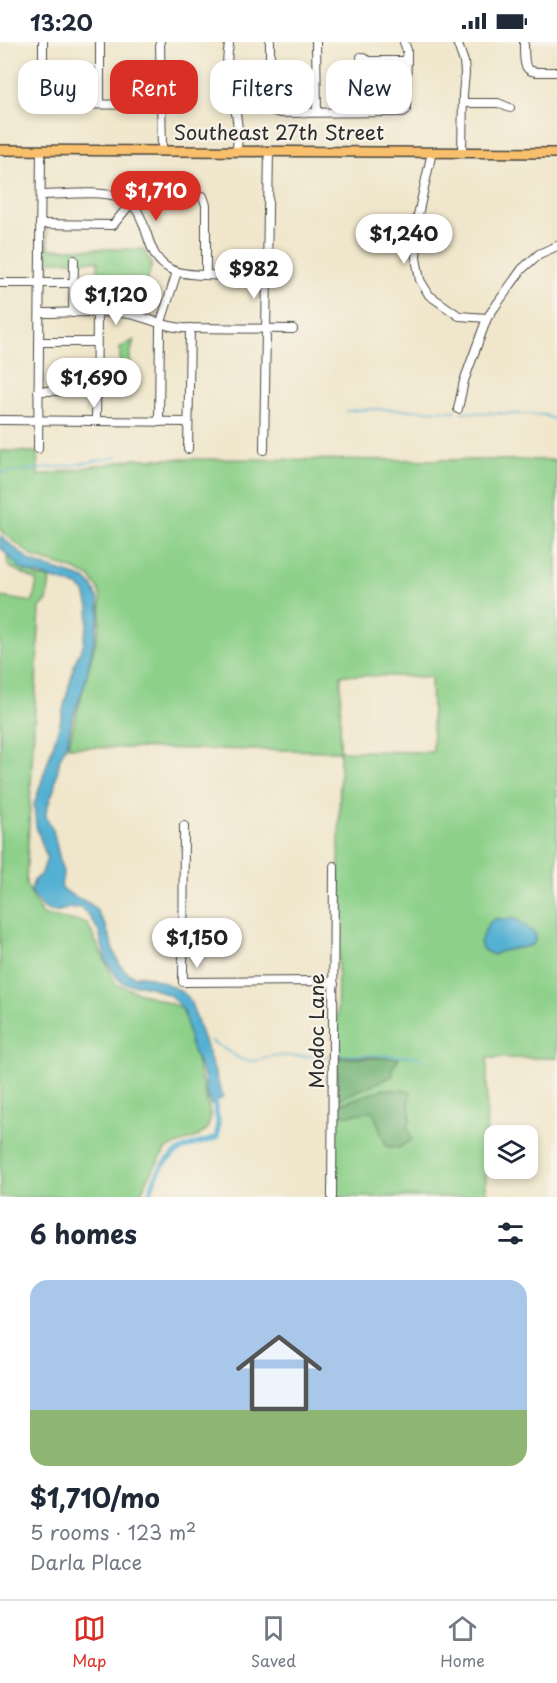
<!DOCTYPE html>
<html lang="en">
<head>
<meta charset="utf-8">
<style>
	body { margin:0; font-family:"Playpen Sans",sans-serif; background:#f2f2f3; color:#1f2937; height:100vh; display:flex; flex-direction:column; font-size:22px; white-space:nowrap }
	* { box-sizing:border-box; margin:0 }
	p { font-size:20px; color:#747a83 }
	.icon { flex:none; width:33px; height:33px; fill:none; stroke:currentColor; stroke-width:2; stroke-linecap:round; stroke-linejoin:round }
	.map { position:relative; height:1155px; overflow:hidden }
	.details { display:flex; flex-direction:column; background:#fff; flex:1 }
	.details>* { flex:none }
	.top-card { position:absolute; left:18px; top:18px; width:522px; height:54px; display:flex; gap:12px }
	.controls { position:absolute; left:484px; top:1083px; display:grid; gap:12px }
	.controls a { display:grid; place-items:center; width:54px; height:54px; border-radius:12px; background:#fff; box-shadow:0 3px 9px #0003; font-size:30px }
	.price { position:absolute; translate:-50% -51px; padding:0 14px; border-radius:21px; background:#fff; color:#222; font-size:20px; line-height:39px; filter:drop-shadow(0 2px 3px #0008) }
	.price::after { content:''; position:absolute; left:50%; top:36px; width:18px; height:14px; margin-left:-9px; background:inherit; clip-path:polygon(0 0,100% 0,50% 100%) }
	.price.selected { background:#d93025; color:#fff }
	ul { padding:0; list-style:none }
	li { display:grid; align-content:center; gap:12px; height:318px; padding:0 30px }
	li span { display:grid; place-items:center; height:186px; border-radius:18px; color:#555 }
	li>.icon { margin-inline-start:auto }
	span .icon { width:108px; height:108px; fill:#fffc; stroke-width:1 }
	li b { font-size:26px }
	h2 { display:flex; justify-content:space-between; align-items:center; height:72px; padding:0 30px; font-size:26px }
	.pill { padding:0 21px; border-radius:18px; background:#fff; box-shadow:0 3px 9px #0003; font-size:21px; line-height:54px }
	.pill.selected { background:#d93025; color:#fff }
	.status { display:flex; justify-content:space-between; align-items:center; height:42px; padding:0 30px; background:#fff; direction:ltr }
	.status svg { height:16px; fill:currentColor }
	.tabs { display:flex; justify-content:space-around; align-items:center; height:84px; border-top:2px solid #e0e1e3; background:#fff; font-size:16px; color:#747a83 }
	.tabs a { display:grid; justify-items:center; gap:3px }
	.tabs .selected { color:#d93025 }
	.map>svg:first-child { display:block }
	.green { fill:#8cd089; stroke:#5c7e5a; stroke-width:1.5; fill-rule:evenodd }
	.forest { fill:#71b275; stroke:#4e6e50; stroke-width:1.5 }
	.water { fill:#55b1d3; stroke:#406e7f; stroke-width:1.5 }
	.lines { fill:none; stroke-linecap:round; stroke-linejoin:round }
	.stream { stroke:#55b1d3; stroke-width:1.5 }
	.canal { stroke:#55b1d3; stroke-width:5 }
	.minor-casing { stroke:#494743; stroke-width:10 }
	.major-casing { stroke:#494743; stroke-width:12 }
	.minor { stroke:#fff; stroke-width:8 }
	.major { stroke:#f8bf6c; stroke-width:9 }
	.labels { text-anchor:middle; stroke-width:4.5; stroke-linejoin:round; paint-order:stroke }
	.street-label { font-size:20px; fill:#2b2b2b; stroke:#f7f3e8 }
</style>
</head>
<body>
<div class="status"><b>13:20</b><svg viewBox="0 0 49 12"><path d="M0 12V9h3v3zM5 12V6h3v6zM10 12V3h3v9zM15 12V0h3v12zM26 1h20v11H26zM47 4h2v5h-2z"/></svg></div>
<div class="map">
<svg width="557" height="1155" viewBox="0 0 557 1155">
	<rect width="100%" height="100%" fill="#f7f3e8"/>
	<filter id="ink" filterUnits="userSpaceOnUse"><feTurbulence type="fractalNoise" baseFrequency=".0167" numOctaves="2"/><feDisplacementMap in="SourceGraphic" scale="12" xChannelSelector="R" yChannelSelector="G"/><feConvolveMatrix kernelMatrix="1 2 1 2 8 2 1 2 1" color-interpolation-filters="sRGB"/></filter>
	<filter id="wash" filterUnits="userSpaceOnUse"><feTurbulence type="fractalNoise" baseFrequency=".008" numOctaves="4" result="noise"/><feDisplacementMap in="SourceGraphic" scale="24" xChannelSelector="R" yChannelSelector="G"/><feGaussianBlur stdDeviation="1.35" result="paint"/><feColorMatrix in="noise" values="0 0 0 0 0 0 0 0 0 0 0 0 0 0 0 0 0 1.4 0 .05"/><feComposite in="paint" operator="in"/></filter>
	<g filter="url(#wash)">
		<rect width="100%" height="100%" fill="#f0e6cb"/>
		<g class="green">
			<path d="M47,186L49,207H143L152,222L138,267L98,265V244H76V241H98V219H48V236H46Z"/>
			<path d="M134,298C134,305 129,308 130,317C131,325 134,325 134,336L120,323V306Z"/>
			<path d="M0,409L37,410L38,434L135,417L557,418V1016H487L486,1155H335L336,1015H379L337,1013L340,709L68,705L100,583L101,558L99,548L90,535L75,528L34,515L0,488ZM341,633L431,635L433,710L340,709Z"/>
			<path d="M7,514L37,535L50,537L47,559L40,565L26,842L42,873L87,881L116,942L182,966L211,1074L207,1087L199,1094L166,1107L148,1136L139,1155H0V555L33,560L37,539L8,524Z"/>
		</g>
		<g class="forest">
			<path d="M338,1016H399L392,1027L393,1034L338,1057Z"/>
			<path d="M384,1047L411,1049L409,1060L411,1077L408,1085L412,1097L399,1106L386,1104L373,1069L351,1073H337L338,1065L342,1061Z"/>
		</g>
		<g class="water">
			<path d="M0,494L32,520L85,537L93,545L98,557L100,571L85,641L72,678L68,699L60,716L54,747L46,769V775L53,788L63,831L61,844C69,857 91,856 98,871C101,878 106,883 108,891C115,908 115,929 137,935L139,933C152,935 184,947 190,958L223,1055L211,1063L206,1051L204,1035L190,1001L184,969L171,954L148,944L126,942L119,938L106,919L99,889L87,871L79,865L73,867L71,865C50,874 43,870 31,849L34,838L42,831L47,816L36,784L34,763L59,685L75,620L84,601V595L88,582L89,565L85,550L78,544L25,529L19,525L0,505Z"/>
			<path d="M515,876L534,891L536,894C535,898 536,900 532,903C524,907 506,905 493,913L483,908L480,901C482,895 488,878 495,877C502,876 507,879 515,876Z"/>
		</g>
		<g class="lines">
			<g class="stream">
				<path d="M346,369L374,367L456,369"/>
				<path d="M461,370L545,373L557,379"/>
				<path d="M0,431L68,424L117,415"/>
				<path d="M211,999L242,1018L255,1019L273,1014H329"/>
				<path d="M339,1013L420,1014L422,1019"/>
			</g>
			<path class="canal" d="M149,1155C154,1132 167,1112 190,1104C200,1100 206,1101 217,1095L218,1079L213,1054"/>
		</g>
	</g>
	<g filter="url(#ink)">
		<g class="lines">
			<g class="minor-casing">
				<g id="minor">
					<path d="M43,0V62L161,63"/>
					<path d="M160,0L162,108"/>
					<path d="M270,0V64L273,69L280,71L403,70L406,68L407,8L404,0"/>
					<path d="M316,0L317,70"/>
					<path d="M457,0L464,20L465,31L463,52L462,110"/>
					<path d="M524,0C524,33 525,30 557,30"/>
					<path d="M229,3C222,38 237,57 238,89C238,96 237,103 237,109"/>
					<path d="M361,15L369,19H407"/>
					<path d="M463,61H498L510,66"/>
					<path d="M100,62V0"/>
					<path d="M432,110L418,173L416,216L420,238L429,253L459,274L487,276"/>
					<path d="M41,153C64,153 97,148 119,155C153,166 140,212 170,227C189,237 243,232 267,232"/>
					<path d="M203,154L206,163V232"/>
					<path d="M40,182L113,183L131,161"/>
					<path d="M0,241H73"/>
					<path d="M40,271C69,271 100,268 129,272C148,275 162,285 183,286L293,287"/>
					<path d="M73,271L74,218"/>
					<path d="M39,300H96"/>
					<path d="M38,349H96"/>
					<path d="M458,367L464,339L487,276L522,227L539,212L557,204"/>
					<path d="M0,378L188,380"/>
					<path d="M96,379L97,271"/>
					<path d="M159,380L160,283L177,230"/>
					<path d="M38,407L41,109"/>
					<path d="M188,407L190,286"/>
					<path d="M264,408L269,109"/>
					<path d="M184,784L183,940L324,939L334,942"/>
					<path d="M332,1155L334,824"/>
				</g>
			</g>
			<g class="major-casing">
				<path id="major" d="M0,108L557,111"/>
			</g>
			<use href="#minor" class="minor"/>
			<use href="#major" class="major"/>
		</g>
	</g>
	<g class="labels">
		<g class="street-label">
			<text x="279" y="98">Southeast 27th Street</text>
			<text transform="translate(317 989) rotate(-90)" y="7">Modoc Lane</text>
		</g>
	</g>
</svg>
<div class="controls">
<a><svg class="icon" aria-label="layers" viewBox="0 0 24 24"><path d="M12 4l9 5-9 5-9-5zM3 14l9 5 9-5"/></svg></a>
</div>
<b class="price selected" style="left:156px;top:180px">$1,710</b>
<b class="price" style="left:404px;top:223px">$1,240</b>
<b class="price" style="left:254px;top:258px">$982</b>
<b class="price" style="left:116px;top:284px">$1,120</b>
<b class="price" style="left:94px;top:367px">$1,690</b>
<b class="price" style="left:197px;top:927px">$1,150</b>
<div class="top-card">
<a class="pill">Buy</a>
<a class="pill selected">Rent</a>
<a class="pill">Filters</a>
<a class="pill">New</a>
</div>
</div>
<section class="details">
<h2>6 homes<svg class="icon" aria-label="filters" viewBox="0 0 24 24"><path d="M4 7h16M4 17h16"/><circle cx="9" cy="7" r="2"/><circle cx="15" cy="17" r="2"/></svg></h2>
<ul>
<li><span style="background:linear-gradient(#a9c7e8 70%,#8fb573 0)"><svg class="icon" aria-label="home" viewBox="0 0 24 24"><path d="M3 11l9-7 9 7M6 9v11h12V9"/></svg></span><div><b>$1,710/mo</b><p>5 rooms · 123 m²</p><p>Darla Place</p></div></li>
</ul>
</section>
<nav class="tabs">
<a class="selected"><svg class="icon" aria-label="map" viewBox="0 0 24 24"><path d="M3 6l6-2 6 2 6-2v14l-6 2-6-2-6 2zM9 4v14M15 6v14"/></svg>Map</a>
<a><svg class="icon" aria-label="saved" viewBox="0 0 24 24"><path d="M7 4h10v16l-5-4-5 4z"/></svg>Saved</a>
<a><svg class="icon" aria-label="home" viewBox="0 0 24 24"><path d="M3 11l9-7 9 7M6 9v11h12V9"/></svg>Home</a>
</nav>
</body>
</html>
